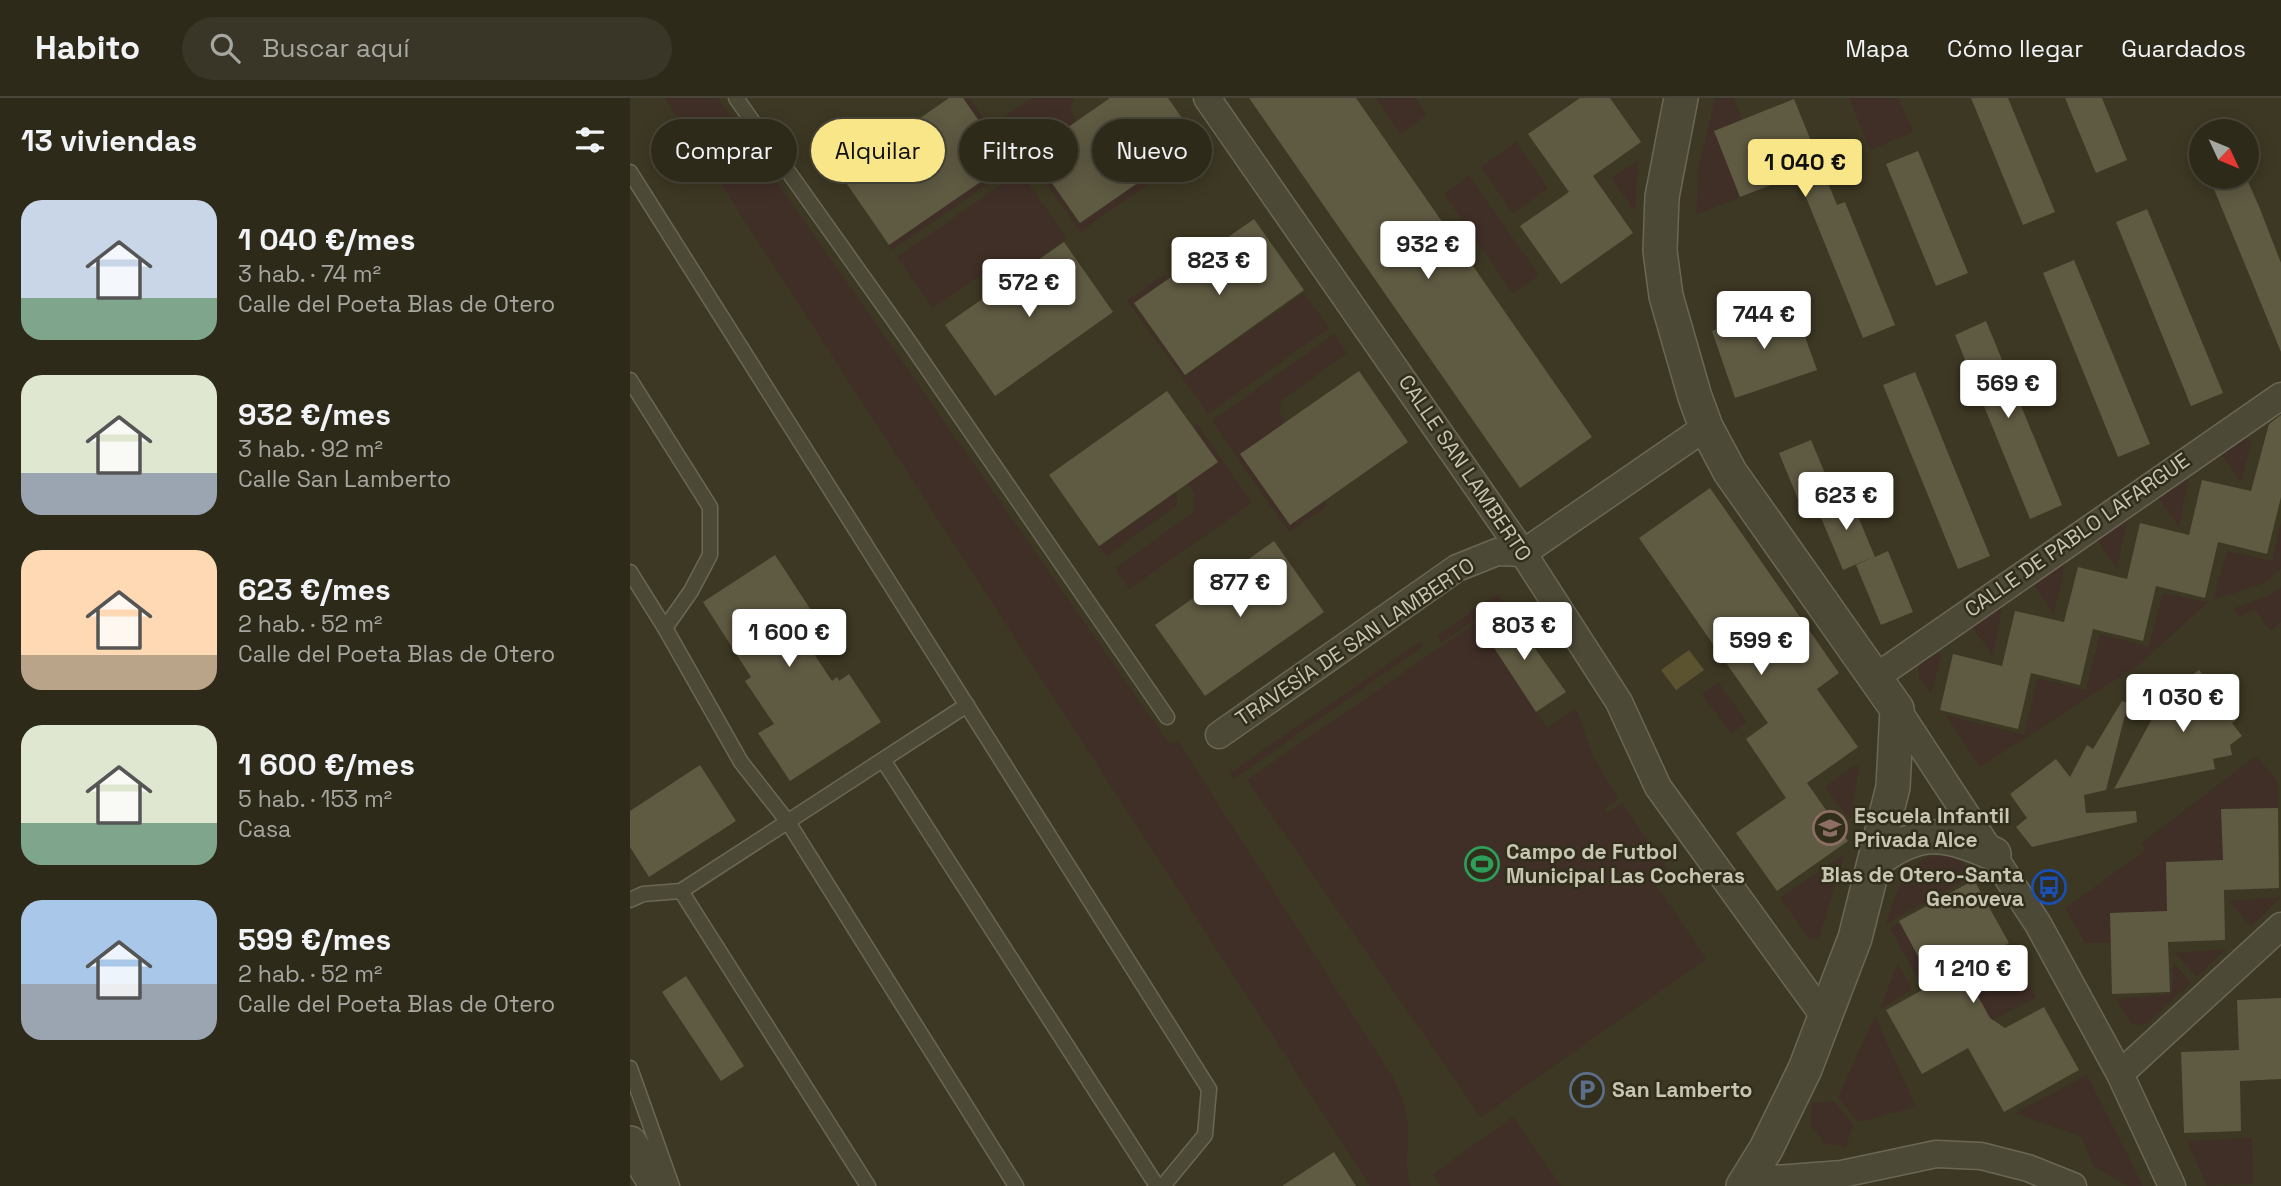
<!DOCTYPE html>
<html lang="es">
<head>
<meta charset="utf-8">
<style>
	body { margin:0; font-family:"Space Grotesk",sans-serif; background:#3a3627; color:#f1f3f6; height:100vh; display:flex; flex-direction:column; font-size:26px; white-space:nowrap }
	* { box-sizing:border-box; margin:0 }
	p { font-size:23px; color:#a7a7a2 }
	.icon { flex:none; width:38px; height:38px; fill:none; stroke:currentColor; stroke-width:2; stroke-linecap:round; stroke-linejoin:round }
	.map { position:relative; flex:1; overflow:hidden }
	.drawer { display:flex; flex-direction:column; background:#2e2a1a; width:630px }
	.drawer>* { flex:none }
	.hud { position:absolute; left:21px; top:21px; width:665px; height:63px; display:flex; gap:14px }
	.needle { width:46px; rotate:134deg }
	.tools { position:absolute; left:1559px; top:21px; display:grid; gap:14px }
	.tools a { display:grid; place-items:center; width:70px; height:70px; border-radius:50%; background:#2e2a1a; box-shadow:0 4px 18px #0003,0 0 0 2px #494639; font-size:35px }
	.price { position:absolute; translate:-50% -60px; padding:0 16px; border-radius:7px; background:#fff; color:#222; font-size:23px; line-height:46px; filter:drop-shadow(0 2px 4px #0008) }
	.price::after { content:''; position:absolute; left:50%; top:42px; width:21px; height:16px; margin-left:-10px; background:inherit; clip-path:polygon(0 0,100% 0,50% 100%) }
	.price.current { background:#f8e688; color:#111 }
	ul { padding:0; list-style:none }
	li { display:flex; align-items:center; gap:21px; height:175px; padding:0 21px }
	li span { display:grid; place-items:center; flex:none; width:196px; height:140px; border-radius:21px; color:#555 }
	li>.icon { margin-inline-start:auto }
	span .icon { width:84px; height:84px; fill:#fffc; stroke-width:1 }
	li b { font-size:30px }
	h2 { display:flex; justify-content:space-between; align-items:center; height:84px; padding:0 21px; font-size:30px }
	.chip { padding:0 24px; border-radius:32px; background:#2e2a1a; box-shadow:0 4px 18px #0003,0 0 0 2px #494639; font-size:24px; line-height:63px }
	.chip.current { background:#f8e688; color:#111 }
	header { display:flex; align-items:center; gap:42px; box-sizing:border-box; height:98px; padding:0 35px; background:#2e2a1a; border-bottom:2px solid #494639 }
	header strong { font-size:33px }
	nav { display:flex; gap:38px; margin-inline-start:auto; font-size:24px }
	.search { width:490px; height:63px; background:#3a3627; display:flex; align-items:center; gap:18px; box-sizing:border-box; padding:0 24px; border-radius:38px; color:#a7a7a2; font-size:26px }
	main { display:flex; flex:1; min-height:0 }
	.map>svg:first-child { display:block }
	.green { fill:#402f27 }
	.water { fill:#5b5330 }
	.building { fill:#5f5a42 }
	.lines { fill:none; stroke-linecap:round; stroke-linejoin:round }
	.service-casing { stroke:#6b6755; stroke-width:17 }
	.minor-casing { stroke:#6b6755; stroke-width:29 }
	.tertiary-casing { stroke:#6b6755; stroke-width:36 }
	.service { stroke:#4d4937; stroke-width:14 }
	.minor { stroke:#4d4937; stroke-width:26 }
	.tertiary { stroke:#4d4937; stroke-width:33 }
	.labels { text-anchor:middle; stroke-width:5; stroke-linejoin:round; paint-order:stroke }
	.street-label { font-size:21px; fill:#c8c5b3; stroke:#322e1c }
	.poi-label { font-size:21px; font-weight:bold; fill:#c8c5b3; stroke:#322e1c; text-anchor:start }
</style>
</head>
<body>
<header>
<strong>Habito</strong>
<div class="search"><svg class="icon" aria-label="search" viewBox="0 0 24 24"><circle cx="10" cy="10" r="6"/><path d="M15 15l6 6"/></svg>Buscar aquí</div>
<nav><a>Mapa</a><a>Cómo llegar</a><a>Guardados</a></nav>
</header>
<main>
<section class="drawer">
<h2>13 viviendas<svg class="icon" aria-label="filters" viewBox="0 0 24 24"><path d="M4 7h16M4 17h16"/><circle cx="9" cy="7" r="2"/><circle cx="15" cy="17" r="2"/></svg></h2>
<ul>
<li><span style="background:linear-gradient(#c9d6e8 70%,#7fa58c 0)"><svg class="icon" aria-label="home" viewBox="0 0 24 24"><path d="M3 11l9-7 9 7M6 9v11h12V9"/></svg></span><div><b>1 040 €/mes</b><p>3 hab. · 74 m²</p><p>Calle del Poeta Blas de Otero</p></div></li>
<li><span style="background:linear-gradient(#dfe7d0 70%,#9aa5b1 0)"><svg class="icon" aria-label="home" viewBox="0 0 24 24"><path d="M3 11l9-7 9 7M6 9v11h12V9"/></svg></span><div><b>932 €/mes</b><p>3 hab. · 92 m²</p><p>Calle San Lamberto</p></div></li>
<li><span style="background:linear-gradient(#ffd9b3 75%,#b9a48a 0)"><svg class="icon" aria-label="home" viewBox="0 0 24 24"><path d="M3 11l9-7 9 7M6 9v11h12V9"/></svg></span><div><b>623 €/mes</b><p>2 hab. · 52 m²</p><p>Calle del Poeta Blas de Otero</p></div></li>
<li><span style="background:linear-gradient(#dfe7d0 70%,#7fa58c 0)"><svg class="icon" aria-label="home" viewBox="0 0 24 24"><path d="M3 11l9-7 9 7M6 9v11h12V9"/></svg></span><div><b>1 600 €/mes</b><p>5 hab. · 153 m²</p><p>Casa</p></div></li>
<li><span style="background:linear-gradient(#a9c7e8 60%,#9aa5b1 0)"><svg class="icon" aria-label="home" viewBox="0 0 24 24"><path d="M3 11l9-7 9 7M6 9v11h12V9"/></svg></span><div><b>599 €/mes</b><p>2 hab. · 52 m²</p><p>Calle del Poeta Blas de Otero</p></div></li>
</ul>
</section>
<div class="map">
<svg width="1651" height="1088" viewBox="0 0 1651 1088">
	<rect width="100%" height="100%" fill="#3d3823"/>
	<g class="green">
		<path d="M35,0H88L540,647L548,643L765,983C772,1000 779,1020 778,1038C778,1057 774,1070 781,1088H740Z"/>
		<path d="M334,0H339L386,66L262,152L259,147L379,65Z"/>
		<path d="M402,0H444L440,10L446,23L400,55L449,126L569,44L573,48L450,134L371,21Z"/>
		<path d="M746,0H785L797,17L770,36Z"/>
		<path d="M1085,0H1104L1112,22L1084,33L1110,99L1066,117L1069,68Z"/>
		<path d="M1219,0H1268L1283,34L1240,52Z"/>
		<path d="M886,44L918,90L883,115L851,69Z"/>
		<path d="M1008,62L1005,113L981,80Z"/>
		<path d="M390,74L437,140L389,174L382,165H369L303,210L267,159Z"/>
		<path d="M839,78L909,177L883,195L814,96Z"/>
		<path d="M534,177L537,181L503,206L555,278L674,195L699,230L578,316L497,202Z"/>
		<path d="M704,236L717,255L651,303L649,312L655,325L611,356L660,427L694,403L697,408L659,434L582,323Z"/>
		<path d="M567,326L622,405L499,491L485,470L564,414L565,397L558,386L588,365L564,329Z"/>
		<path d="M1616,338L1621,346L1611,384L1591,356Z"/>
		<path d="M1559,378L1549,429L1528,400Z"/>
		<path d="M545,395L548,399L546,408L477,458L469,449Z"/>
		<path d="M1497,421L1487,471L1467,442Z"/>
		<path d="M1651,425V471L1634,485L1583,502L1597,453L1642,463Z"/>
		<path d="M1435,465L1424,516L1403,486Z"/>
		<path d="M1651,489V524L1641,533L1624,511L1610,519L1603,511L1640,497Z"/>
		<path d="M1533,495L1578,504L1510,566L1350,669L1316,617L1394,637L1408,580L1456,592L1470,536L1519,549Z"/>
		<path d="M867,496L872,503L811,545L807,538Z"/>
		<path d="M1372,508L1363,558L1342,529Z"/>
		<path d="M847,524L917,630L946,610L963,658L988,701L974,711L978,715L992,705L1042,778L1027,788L1076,861L851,1019L617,682Z"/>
		<path d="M790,544L793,548L604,681L600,675Z"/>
		<path d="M1307,552L1311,559L1301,596L1289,580L1288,569Z"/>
		<path d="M1088,584L1117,624L1101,636L1072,596Z"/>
		<path d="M1626,658L1647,682L1648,710L1592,711L1593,762L1536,764L1537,813L1480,815L1481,845H1455L1435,810L1516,752L1511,745Z"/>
		<path d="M1225,667L1229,669L1220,722L1195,689Z"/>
		<path d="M1215,756L1189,840L1180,842L1150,800Z"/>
		<path d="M1317,757L1330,762L1341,778L1256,826C1267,793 1275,756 1317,757Z"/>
		<path d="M1651,799L1621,829L1599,803Z"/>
		<path d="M1270,825L1304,889L1295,894L1260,830Z"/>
		<path d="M1596,851L1567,879L1545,855Z"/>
		<path d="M1384,859L1406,899L1361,923L1340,884Z"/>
		<path d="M1543,864L1561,885L1517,925L1511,927L1501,925L1486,901L1542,896Z"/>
		<path d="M1268,865L1282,892L1250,911Z"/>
		<path d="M1245,918L1286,1009L1228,1024L1208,999Z"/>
		<path d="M1457,977L1513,1088H1498L1464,1069L1452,1039L1385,1015Z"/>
		<path d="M1204,1003L1223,1027L1216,1049L1195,1046L1181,1027L1182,1005Z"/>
		<path d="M883,1019L931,1088H811L803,1076Z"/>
		<path d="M1622,1040L1623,1086L1577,1088L1557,1043Z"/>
	</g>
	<path class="water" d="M1059,552L1074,572L1046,592L1031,572Z"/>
	<g class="building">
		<path d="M319,0H333L378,65L259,147L210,76Z"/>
		<path d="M480,0H538L568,43L450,125L401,55Z"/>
		<path d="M619,0H726L962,339L890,390Z"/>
		<path d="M950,0H980L1011,44L963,78L1003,135L931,186L890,128L939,94L898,36Z"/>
		<path d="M1341,0H1378L1425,114L1393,127Z"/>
		<path d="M1435,0H1472L1497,62L1466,75Z"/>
		<path d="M1164,1L1207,107L1215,104L1265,227L1233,240L1167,77L1110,99L1084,33Z"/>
		<path d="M1288,53L1338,175L1306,188L1256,66Z"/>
		<path d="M1579,79H1616L1630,111L1651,165V254Z"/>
		<path d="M1517,111L1593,295L1561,308L1486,124Z"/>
		<path d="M624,121L674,192L555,277L504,205Z"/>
		<path d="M434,144L483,214L365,298L315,227Z"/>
		<path d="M1444,162L1520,346L1488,359L1413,175Z"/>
		<path d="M1163,205L1187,272L1105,300L1082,233Z"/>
		<path d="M1356,223L1432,407L1400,421L1325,237Z"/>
		<path d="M729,273L778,344L660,427L610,356Z"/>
		<path d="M1285,274L1360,458L1328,471L1253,287Z"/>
		<path d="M537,293L588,364L469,448L419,377Z"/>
		<path d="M1651,317V399L1637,456L1588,444L1575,500L1526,488L1513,543L1463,531L1450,587L1401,575L1388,631L1310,612L1323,556L1372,568L1385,513L1434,524L1448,469L1497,481L1510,425L1559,437L1572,382L1621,393L1639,326Z"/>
		<path d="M1181,342L1206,402L1219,397L1245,459L1258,453L1283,514L1251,527L1226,467L1243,459L1213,472L1187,410L1174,416L1149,355Z"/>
		<path d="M1080,390L1209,575L1187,591L1228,649L1177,685L1218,743L1147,793L1106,735L1156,700L1116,641L1138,625L1009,440Z"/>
		<path d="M644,443L694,514L575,598L525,527Z"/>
		<path d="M145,457L194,532L176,544L202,583L207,579L209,583L219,576L251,624L160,683L128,635L144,626L115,583L121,579L73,504Z"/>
		<path d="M879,514L936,594L906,614L853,533Z"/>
		<path d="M1569,572L1607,621L1602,625L1612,638L1600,647L1602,657L1583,661L1585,671L1484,691L1544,580L1552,584Z"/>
		<path d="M1492,603L1498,605L1476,692L1454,697L1456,715L1506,713L1507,724L1402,749L1386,729L1397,720L1380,696L1426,661L1440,679L1457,647L1463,651Z"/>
		<path d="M70,667L106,723L19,779L0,749V713Z"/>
		<path d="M1648,710L1649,790L1594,792L1595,842L1538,844L1540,894L1482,896L1480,815L1537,813L1536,764L1593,762L1591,711Z"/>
		<path d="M1344,782L1379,845L1333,871L1360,920L1375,930L1414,909L1449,972L1374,1014L1338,950L1292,976L1256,912L1303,886L1269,823Z"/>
		<path d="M56,878L114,968L91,983L32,894Z"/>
		<path d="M1651,900V981L1610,983L1611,1033L1554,1035L1551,954L1609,952L1607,902Z"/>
		<path d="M704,1054L726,1088H652Z"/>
	</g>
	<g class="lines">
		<g class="service-casing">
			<g id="service">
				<path d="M106,0L275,238L537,619"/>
				<path d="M0,74L579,991L575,1037L533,1088"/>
				<path d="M0,282L80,409V457L61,493L35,530"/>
				<path d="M0,474L35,530L111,664L158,724L386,1088"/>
				<path d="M253,662L527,1088"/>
				<path d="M51,793L238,1088"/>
				<path d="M0,802L13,796L51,793L337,607"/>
				<path d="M0,970L42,1088"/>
			</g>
		</g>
		<g class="minor-casing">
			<g id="minor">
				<path d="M577,0L893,455L989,604L1028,689L1196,921"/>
				<path d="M1246,579L1651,298"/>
				<path d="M1267,611L1408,826L1490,976L1542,1088"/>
				<path d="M589,637L827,470L867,454L893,455L1076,329"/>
				<path d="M1490,976L1651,828"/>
				<path d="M1116,1083L1212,1076L1306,1056L1351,1058L1398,1070L1443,1088"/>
			</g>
		</g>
		<g class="tertiary-casing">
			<g id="tertiary">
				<path d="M1051,0L1032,99L1030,153L1036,198L1065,299L1076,329L1100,374L1267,611L1263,689L1225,840L1175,971L1136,1051L1113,1088"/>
				<path d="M1246,763C1290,729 1316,735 1364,756"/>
				<path d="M0,1045L27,1088"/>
			</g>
		</g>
		<use href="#service" class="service"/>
		<use href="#minor" class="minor"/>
		<use href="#tertiary" class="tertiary"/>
	</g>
	<defs>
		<g id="school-ring" transform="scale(1.75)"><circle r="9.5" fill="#322e1c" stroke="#8d6e63" stroke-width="1.5"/><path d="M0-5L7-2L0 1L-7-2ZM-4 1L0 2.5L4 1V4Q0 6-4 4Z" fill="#8d6e63"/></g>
		<g id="stadium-ring" transform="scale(1.75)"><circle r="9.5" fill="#322e1c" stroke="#2e9e5b" stroke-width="1.5"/><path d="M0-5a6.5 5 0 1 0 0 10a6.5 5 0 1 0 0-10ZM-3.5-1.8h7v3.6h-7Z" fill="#2e9e5b"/></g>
		<g id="bus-ring" transform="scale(1.75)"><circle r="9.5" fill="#322e1c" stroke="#1a4fb4" stroke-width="1.5"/><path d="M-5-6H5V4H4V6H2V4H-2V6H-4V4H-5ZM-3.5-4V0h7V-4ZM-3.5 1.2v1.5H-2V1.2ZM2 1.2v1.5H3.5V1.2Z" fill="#1a4fb4"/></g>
		<g id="parking-ring" transform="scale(1.75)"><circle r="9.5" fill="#322e1c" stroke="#5c6f8a" stroke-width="1.5"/><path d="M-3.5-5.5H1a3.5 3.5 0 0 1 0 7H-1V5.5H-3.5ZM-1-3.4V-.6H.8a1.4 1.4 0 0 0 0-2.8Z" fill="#5c6f8a"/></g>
	</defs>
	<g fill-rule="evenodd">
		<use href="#school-ring" x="1200" y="730"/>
		<use href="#stadium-ring" x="852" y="766"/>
		<use href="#bus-ring" x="1419" y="789"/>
		<use href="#parking-ring" x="957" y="992"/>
	</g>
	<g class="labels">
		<g class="street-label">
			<text transform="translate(835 370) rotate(56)" y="7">CALLE SAN LAMBERTO</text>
			<text transform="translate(1447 437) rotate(-35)" y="7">CALLE DE PABLO LAFARGUE</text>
			<text transform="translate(725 544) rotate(-34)" y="7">TRAVESÍA DE SAN LAMBERTO</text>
		</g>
		<g class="poi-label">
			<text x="1224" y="725">Escuela Infantil<tspan x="1224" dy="24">Privada Alce</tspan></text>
			<text x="876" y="761">Campo de Futbol<tspan x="876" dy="24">Municipal Las Cocheras</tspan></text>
			<text x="1394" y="784" text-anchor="end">Blas de Otero-Santa<tspan x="1394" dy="24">Genoveva</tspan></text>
			<text x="982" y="999">San Lamberto</text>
		</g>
	</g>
</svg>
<div class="tools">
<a><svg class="needle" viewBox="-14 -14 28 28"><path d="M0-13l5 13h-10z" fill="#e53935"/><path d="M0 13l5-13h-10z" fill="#a7a7a2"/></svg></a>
</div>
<b class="price current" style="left:1175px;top:101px">1 040 €</b>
<b class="price" style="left:798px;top:183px">932 €</b>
<b class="price" style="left:589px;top:199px">823 €</b>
<b class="price" style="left:399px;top:221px">572 €</b>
<b class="price" style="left:1134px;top:253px">744 €</b>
<b class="price" style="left:1378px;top:322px">569 €</b>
<b class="price" style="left:1216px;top:434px">623 €</b>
<b class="price" style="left:610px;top:521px">877 €</b>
<b class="price" style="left:894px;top:564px">803 €</b>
<b class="price" style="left:159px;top:571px">1 600 €</b>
<b class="price" style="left:1131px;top:579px">599 €</b>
<b class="price" style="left:1553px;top:636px">1 030 €</b>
<b class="price" style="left:1343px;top:907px">1 210 €</b>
<div class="hud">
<a class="chip">Comprar</a>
<a class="chip current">Alquilar</a>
<a class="chip">Filtros</a>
<a class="chip">Nuevo</a>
</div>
</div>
</main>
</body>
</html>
